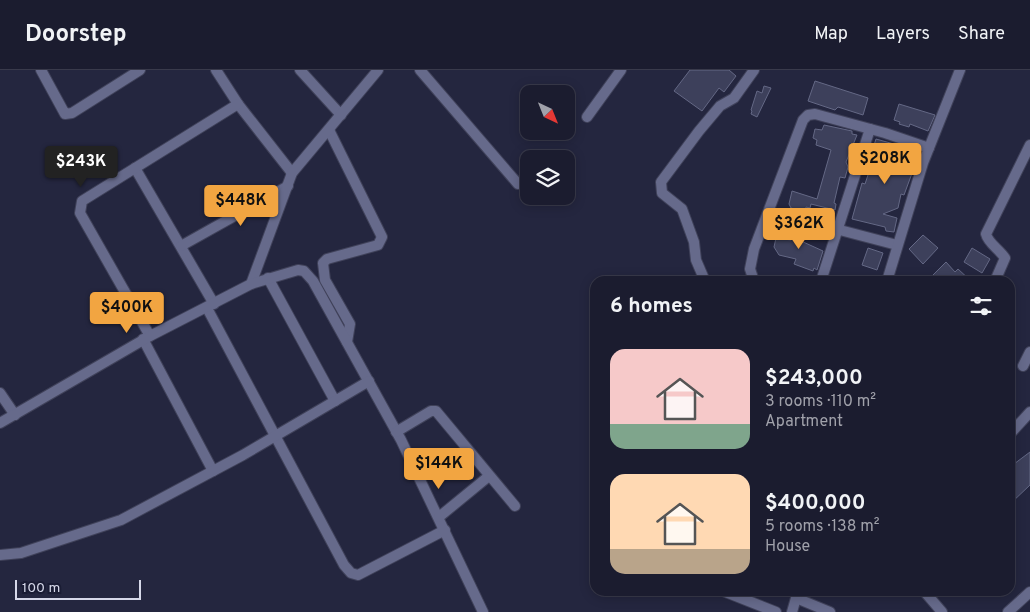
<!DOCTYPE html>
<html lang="en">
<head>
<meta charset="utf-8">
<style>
	body { margin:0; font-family:Overpass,sans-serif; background:#28293b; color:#f1f3f6; height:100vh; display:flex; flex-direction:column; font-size:19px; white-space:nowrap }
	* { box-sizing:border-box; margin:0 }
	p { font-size:16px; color:#a0a1aa }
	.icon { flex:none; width:28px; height:28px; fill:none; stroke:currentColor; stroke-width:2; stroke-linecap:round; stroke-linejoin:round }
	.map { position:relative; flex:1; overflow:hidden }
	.panel { position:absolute; left:590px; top:206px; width:425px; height:320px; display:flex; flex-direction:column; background:#1b1c2f; border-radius:15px; box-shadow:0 2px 12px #0003,0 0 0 1px #393a4b }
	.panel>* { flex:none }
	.needle { width:32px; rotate:137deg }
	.buttons { position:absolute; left:520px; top:15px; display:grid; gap:10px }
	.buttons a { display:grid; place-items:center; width:55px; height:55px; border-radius:10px; background:#1b1c2f; box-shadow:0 2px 12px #0003,0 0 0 1px #393a4b; font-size:25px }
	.scale { position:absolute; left:15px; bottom:12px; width:126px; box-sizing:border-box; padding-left:5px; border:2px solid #d6d8e9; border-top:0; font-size:14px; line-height:18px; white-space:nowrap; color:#d6d8e9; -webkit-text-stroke:4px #1a1c34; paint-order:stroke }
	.price { position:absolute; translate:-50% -42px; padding:0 11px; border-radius:5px; background:#f2a541; color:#111; font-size:16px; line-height:32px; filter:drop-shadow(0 1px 2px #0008) }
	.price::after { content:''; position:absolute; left:50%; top:30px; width:15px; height:11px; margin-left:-8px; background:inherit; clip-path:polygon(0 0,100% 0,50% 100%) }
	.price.on { background:#222; color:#fff }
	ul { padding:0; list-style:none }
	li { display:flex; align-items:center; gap:15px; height:125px; padding:0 20px }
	li span { display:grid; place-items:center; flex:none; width:140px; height:100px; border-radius:15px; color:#555 }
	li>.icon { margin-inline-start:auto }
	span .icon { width:60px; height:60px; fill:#fffc; stroke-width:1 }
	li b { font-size:21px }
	h2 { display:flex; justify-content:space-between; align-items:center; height:60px; padding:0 20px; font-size:21px }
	header { display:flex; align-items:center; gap:30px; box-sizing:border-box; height:70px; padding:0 25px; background:#1b1c2f; border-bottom:1px solid #393a4b }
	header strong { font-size:24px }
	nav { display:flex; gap:28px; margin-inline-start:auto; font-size:18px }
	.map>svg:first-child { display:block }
	.building { fill:#3d405b; stroke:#646885 }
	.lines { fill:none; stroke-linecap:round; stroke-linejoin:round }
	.minor-casing { stroke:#40425a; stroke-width:12 }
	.tertiary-casing { stroke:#40425a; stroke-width:12 }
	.minor { stroke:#666a8b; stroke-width:10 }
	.tertiary { stroke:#666a8b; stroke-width:10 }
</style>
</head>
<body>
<header>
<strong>Doorstep</strong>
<nav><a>Map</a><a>Layers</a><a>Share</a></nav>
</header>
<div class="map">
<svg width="1030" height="542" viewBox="0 0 1030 542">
	<rect width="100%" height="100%" fill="#24263f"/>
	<g class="building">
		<path d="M690,0H729L736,6L724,22L719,18L702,41L674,21Z"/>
		<path d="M815,11L868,28L863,45L838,37L835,40L808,31Z"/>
		<path d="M764,16L771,18L757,47L751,44L752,41L751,40L757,21L762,23Z"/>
		<path d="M899,34L935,45L928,61L910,54L909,57L899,54L900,52L894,50Z"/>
		<path d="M824,55L852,61V64L857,65L846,92L848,97L845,108L840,107L834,133L836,134L835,140L811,134L810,138L806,137L805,142L791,138L789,134L792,121L817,129L831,80L816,75L817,70L813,68L815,59L822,60Z"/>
		<path d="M876,69L908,78L915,88L913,94L915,95L904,125L901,124L898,138L883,144L897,148L894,162L886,161L885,157L852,149L862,113L865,114L870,99L891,93L870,88Z"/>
		<path d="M798,152L806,155L801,171L823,181L817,200L814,198L813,201L794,194L796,189L779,185L774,177L776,168L791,170Z"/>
		<path d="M923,165L938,178L923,194L909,179Z"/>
		<path d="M868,178L883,183L877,200L862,195Z"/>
		<path d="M972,178L990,189L982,203L964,192Z"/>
		<path d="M946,192L955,202L958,199L971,211H938L932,206Z"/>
		<path d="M1030,382V415L1010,434V390L1014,394Z"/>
	</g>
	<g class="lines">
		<g class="minor-casing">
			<g id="minor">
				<path d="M41,0L65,44L72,43L140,0"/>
				<path d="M216,0L238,34L292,103"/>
				<path d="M300,0L341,45"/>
				<path d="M420,0L518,114"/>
				<path d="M587,47L621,0"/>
				<path d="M329,60L382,167L378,175L327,189L323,193L325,210L350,254L347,272"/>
				<path d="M135,98L214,234"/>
				<path d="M836,159L897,175"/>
				<path d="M181,176L288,116"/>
				<path d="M268,208L335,331"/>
				<path d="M705,211L696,190L694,172L682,139L662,123L661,112L699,61L720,36L734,28L754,0"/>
				<path d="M754,211L750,199L754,179L803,50L808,45L815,44L885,63L929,78"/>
				<path d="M821,211L870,59"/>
				<path d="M995,211L1005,188C999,179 988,173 986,164L1030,75"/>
				<path d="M251,214L292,103L378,0"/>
				<path d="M207,238L344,495L351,503L358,505L445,460"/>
				<path d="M150,266L80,143L82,131L238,34"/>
				<path d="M143,269L213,401"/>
				<path d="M1023,296L1030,282"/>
				<path d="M0,323L15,345"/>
				<path d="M0,353L150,266L251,214L298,200L304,201L313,211L401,370L483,542"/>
				<path d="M396,362L431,341H436L515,436"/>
				<path d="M1010,364L1030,342"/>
				<path d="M439,447L489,406"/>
				<path d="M0,485L21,483L121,450L243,385L369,311"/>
				<path d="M723,521L776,542"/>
				<path d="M924,521L942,542"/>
				<path d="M796,528L830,542"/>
				<path d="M1008,542L1030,522"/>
			</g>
		</g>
		<g class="tertiary-casing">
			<g id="tertiary">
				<path d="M887,211L923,93L960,0"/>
				<path d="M792,542L798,521"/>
			</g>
		</g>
		<use href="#minor" class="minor"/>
		<use href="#tertiary" class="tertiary"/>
	</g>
</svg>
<div class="buttons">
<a><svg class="needle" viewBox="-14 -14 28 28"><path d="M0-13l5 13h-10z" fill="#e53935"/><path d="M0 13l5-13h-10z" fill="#a0a1aa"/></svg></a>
<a><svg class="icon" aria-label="layers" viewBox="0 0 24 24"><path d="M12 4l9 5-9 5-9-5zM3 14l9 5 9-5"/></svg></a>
</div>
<div class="scale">100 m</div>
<b class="price" style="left:885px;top:115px">$208K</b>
<b class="price on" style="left:81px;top:118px">$243K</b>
<b class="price" style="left:241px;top:157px">$448K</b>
<b class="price" style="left:799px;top:180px">$362K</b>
<b class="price" style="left:127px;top:264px">$400K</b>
<b class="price" style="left:439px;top:420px">$144K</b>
<section class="panel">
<h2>6 homes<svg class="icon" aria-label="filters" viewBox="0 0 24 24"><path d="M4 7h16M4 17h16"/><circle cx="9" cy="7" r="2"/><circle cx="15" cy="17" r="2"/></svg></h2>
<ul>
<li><span style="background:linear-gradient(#f6c9c9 75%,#7fa58c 0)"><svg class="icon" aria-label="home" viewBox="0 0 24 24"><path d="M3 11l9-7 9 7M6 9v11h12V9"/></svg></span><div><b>$243,000</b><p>3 rooms · 110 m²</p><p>Apartment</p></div></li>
<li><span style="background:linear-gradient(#ffd9b3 75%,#b9a48a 0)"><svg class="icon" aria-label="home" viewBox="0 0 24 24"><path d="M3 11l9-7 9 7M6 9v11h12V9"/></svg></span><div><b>$400,000</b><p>5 rooms · 138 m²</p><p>House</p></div></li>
</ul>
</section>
</div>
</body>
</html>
